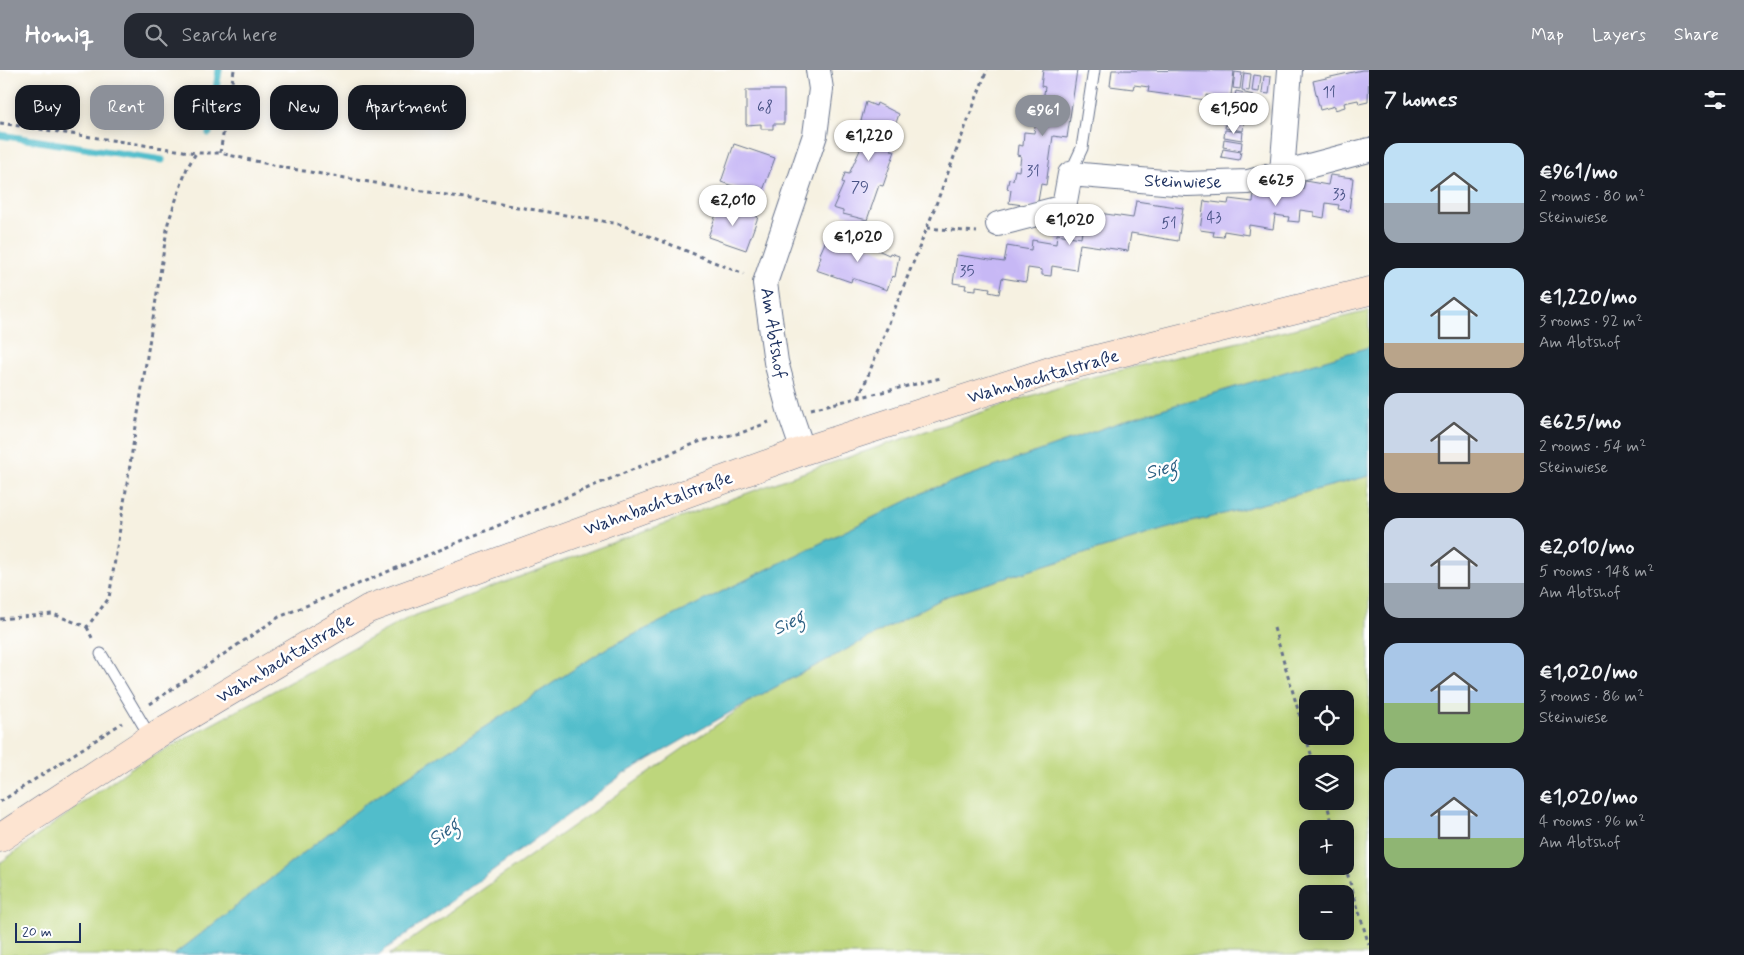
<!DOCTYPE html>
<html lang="en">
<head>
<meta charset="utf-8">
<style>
	body { margin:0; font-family:Mynerve,sans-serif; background:#242831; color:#f1f3f6; height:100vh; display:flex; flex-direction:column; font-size:19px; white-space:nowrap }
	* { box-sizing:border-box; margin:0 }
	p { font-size:16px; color:#9ea1a6 }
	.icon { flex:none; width:28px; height:28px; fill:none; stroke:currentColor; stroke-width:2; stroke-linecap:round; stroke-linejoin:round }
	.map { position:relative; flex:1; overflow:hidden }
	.panel { display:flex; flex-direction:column; background:#171b24; width:375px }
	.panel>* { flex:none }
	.banner { position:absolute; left:15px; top:15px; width:475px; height:45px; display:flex; gap:10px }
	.controls { position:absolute; left:1299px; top:620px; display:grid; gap:10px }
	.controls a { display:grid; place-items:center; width:55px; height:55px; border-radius:10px; background:#171b24; box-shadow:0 2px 12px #0003; font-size:25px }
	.scale { position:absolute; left:15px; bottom:12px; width:66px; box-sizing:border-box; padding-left:5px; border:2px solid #1b2f5e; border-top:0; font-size:14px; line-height:18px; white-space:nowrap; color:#1b2f5e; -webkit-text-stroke:4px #fff; paint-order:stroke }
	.price { position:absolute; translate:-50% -42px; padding:0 11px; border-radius:18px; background:#fff; color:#222; font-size:16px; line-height:32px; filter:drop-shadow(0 1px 2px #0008) }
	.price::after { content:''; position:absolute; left:50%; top:30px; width:15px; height:11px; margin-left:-8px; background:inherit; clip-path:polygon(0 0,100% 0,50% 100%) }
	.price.selected { background:#8c9099; color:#fff }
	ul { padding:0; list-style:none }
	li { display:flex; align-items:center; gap:15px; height:125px; padding:0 15px }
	li span { display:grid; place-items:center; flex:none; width:140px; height:100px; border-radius:15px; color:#555 }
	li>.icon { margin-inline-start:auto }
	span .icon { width:60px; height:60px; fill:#fffc; stroke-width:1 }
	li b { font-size:21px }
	h2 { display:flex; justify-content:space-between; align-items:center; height:60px; padding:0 15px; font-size:21px }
	.chip { padding:0 18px; border-radius:15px; background:#171b24; box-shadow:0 2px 12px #0003; font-size:18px; line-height:45px }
	.chip.selected { background:#8c9099; color:#fff }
	header { display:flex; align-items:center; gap:30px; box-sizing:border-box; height:70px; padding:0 25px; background:#8c9099; color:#fff }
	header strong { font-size:24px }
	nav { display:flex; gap:28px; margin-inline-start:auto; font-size:18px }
	.search { width:350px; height:45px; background:#242831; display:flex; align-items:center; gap:12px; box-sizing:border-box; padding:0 18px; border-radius:15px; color:#9ea1a6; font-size:19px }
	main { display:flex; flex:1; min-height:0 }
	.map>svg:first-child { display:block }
	.green { fill:#bdd67b; stroke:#6c826c; fill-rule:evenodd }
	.water { fill:#51bdcb; stroke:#367694 }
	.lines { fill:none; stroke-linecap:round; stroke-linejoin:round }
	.stream { stroke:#51bdcb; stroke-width:7 }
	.building { fill:#c7b8f5 }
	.lane-casing { stroke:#68738c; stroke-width:13 }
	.street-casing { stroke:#68738c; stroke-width:26 }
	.secondary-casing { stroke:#68738c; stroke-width:29 }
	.path { stroke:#68738c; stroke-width:3; stroke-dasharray:4 4; stroke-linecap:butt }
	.lane { stroke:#fff; stroke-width:11 }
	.street { stroke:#fff; stroke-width:24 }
	.secondary { stroke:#fde4d1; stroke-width:28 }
	.labels { text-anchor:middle; stroke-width:5; stroke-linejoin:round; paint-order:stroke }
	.number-label { font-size:15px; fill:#465184 }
	.street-label { font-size:18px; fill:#1b2f5e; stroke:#fff }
	.water-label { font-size:19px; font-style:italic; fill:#2e6184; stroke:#fff }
</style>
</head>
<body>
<header>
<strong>Homiq</strong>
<div class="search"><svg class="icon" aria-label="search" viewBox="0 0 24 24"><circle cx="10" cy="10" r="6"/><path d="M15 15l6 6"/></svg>Search here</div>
<nav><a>Map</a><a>Layers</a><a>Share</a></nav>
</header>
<main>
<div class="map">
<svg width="1369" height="885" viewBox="0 0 1369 885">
	<rect width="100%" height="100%" fill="#fff"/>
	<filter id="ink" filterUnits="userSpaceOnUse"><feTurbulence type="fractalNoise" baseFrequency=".02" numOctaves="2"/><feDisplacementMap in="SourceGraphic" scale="10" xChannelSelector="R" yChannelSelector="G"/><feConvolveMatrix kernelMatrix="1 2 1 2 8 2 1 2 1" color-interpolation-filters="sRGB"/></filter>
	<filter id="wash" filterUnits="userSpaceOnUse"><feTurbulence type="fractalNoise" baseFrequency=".0096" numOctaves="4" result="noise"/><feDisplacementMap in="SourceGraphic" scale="20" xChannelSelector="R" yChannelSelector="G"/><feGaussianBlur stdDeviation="1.12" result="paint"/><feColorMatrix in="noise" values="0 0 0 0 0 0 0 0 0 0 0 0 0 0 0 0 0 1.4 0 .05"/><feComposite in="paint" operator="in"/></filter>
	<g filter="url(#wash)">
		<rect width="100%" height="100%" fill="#f6f1e1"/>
		<g class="green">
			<path d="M1369,241V277L1132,348L929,420L607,578L367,733L174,885H0V793L131,698L408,548L813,399L1075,311Z"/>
			<path d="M1369,406V885H389L755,628L947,526L1165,459ZM1308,629H1345V666H1308ZM1308,694H1345V731H1308ZM1308,759H1345V796H1308ZM1308,824H1345V861H1308Z"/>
		</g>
		<path class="water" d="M1369,277V406L1165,459L947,526L755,628L622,705L378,885H174L367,733L607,578L929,420L1132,348Z"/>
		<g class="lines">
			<g class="stream">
				<path d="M209,63L219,0"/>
				<path d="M0,65L162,90"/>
			</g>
		</g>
		<g id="blocks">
			<g class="building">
				<path d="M1043,0H1077L1067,68L1053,66L1046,115L1041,114L1037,137L1009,133L1011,120L1007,119L1009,109L1013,110L1015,100L1019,101L1021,86L1017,85L1018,75L1023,76L1024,62L1034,63L1039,30L1043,31L1045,17L1041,16Z"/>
				<path d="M1112,0L1234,1L1230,33L1220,32V27L1206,25V30L1148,22L1149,17L1134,15L1133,19L1110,16Z"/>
				<path d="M1362,0H1369L1368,32L1359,34L1358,30L1344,33L1345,37L1335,40V36L1320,40L1313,11Z"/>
				<path d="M1235,2L1242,3L1240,19L1233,18Z"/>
				<path d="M1244,3L1251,4L1249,21L1242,20Z"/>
				<path d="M1254,5L1261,6L1259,22L1252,21Z"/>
				<path d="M1264,6L1271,7L1269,24L1262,23Z"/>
				<path d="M746,20H784V54H773V59H761V54L746,55Z"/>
				<path d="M1236,21L1254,25L1252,33L1234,30Z"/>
				<path d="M1234,31L1252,34L1251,42L1233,39Z"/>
				<path d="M866,32L876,36L877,33L899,44L893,62L897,63L891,80L895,81L883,116L879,115L867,150L843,144V141L833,138L844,113L842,112L845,103L849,104L860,80L858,79L861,70L857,68L865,53L861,51Z"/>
				<path d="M1228,40L1246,43L1245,51L1227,48Z"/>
				<path d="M1226,50L1244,52L1243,61L1225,58Z"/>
				<path d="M1225,60L1243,62L1242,70L1224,67Z"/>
				<path d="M1224,69L1242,72L1241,80L1223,77Z"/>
				<path d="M734,74L775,88L761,126L721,112Z"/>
				<path d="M1223,79L1241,82L1239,90L1221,87Z"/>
				<path d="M1330,105L1353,108L1349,141L1338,139L1339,135L1326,133L1324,148L1314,146V142L1300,140L1299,152L1288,151L1289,147L1275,145L1273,159L1249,155L1248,165L1224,161L1223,167L1213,166L1214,162L1200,160L1204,131L1228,134L1229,129L1253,132L1254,123L1278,126L1279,117L1303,120L1305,111L1328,115Z"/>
				<path d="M1136,131L1183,138L1178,171L1131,163L1128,181L1080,174L1076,200L1052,196L1051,206L1042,205V200L1028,198L1026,212L1002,208L999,224L989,222L990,218L976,216V220L965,219L966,215L953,213L957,185L1004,192L1007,176L1031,180L1032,170L1056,174L1057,164L1081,168L1085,141L1133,148Z"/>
				<path d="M720,133L758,147L746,180L708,167Z"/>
				<path d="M828,166L853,177V175L863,179L864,174L889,185L890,183L899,186L895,207L892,206L887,220L852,208L851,212L816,200L821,186H819Z"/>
			</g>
		</g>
	</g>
	<g filter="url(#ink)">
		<use href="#blocks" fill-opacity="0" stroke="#68738c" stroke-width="1"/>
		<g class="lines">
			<g class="lane-casing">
				<g id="lane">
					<path d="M1070,104L1082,78L1094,0"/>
					<path d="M101,584L151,668"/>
				</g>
			</g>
			<g class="street-casing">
				<g id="street">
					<path d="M1282,103L1369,80"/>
					<path d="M998,154L1064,137L1070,104L1187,114L1248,112L1282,103L1290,0"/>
					<path d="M803,381L790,343L776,292L765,213L815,65L821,19L818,0"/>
				</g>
			</g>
			<g class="secondary-casing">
				<path id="secondary" d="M0,768L151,668L368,539L803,381L1056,299L1369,221"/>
			</g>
			<g class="path">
				<path d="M234,0L220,83L286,98L619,154L744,204"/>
				<path d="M0,53L196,83"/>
				<path d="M927,158L977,162"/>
				<path d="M859,328L927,158L987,0"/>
				<path d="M811,339L941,308"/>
				<path d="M0,549L53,544L87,557L109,528L168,153L187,98L196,83H220"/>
				<path d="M87,557L93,570"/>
				<path d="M1274,558L1314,694"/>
				<path d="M150,634L279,547L701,371L741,363L769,352"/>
				<path d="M1326,731L1334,759"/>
				<path d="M0,732L122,653"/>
				<path d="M1345,796L1369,875"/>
			</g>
			<use href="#lane" class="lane"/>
			<use href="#street" class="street"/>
			<use href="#secondary" class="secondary"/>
		</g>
	</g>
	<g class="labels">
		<g class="number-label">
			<text x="1329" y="27">11</text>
			<text x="765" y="42">68</text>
			<text x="1033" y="106">31</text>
			<text x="860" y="122">79</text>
			<text x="1339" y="129">33</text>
			<text x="1214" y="152">43</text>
			<text x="1169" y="158">51</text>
			<text x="967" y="206">35</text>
		</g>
		<g class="street-label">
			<text transform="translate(1183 111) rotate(1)" y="6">Steinwiese</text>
			<text transform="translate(774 263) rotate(81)" y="6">Am Abtshof</text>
			<text transform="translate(1043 306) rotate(-16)" y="6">Wahnbachtalstraße</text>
			<text transform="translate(658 433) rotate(-20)" y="6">Wahnbachtalstraße</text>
			<text transform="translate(285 588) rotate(-31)" y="6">Wahnbachtalstraße</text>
		</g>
		<g class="water-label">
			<text transform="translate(1161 398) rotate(-15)" y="7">Sieg</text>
			<text transform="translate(788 552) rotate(-26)" y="7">Sieg</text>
			<text transform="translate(443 761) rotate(-35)" y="7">Sieg</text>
		</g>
	</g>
</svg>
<div class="controls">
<a><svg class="icon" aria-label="locate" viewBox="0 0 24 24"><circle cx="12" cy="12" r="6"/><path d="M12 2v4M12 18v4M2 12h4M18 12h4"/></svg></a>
<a><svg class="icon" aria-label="layers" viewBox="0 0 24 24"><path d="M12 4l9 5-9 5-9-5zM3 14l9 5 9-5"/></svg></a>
<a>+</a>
<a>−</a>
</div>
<div class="scale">20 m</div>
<b class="price" style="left:1234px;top:65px">€1,500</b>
<b class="price selected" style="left:1043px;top:67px">€961</b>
<b class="price" style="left:869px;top:92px">€1,220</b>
<b class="price" style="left:1276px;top:137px">€625</b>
<b class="price" style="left:733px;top:157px">€2,010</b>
<b class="price" style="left:1070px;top:176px">€1,020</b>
<b class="price" style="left:858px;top:193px">€1,020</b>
<div class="banner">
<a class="chip">Buy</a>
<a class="chip selected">Rent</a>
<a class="chip">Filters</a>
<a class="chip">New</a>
<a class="chip">Apartment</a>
</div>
</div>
<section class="panel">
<h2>7 homes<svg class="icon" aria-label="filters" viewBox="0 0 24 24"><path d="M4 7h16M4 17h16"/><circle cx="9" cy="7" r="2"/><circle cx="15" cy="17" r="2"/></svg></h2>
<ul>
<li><span style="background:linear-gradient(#bfe0f5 60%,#9aa5b1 0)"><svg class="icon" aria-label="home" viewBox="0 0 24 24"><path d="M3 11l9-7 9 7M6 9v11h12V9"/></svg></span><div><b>€961/mo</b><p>2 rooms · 80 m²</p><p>Steinwiese</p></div></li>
<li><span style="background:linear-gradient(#bfe0f5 75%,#b9a48a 0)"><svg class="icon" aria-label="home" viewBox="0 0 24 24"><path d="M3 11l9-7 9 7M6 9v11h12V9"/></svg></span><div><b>€1,220/mo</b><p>3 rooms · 92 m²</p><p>Am Abtshof</p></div></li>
<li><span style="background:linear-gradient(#c9d6e8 60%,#b9a48a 0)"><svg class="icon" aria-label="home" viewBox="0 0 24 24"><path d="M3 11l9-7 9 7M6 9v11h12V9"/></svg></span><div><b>€625/mo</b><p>2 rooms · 54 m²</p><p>Steinwiese</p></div></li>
<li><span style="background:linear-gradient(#c9d6e8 65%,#9aa5b1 0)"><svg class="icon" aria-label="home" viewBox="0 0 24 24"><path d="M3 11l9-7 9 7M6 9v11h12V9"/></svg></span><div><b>€2,010/mo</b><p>5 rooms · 148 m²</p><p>Am Abtshof</p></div></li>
<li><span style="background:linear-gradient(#a9c7e8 60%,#8fb573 0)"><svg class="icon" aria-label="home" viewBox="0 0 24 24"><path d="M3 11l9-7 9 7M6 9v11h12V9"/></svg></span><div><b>€1,020/mo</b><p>3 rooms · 86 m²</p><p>Steinwiese</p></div></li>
<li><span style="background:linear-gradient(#a9c7e8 70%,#8fb573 0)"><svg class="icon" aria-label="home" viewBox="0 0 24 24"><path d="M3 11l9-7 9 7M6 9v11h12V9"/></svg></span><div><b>€1,020/mo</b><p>4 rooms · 96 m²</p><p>Am Abtshof</p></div></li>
</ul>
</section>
</main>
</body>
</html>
